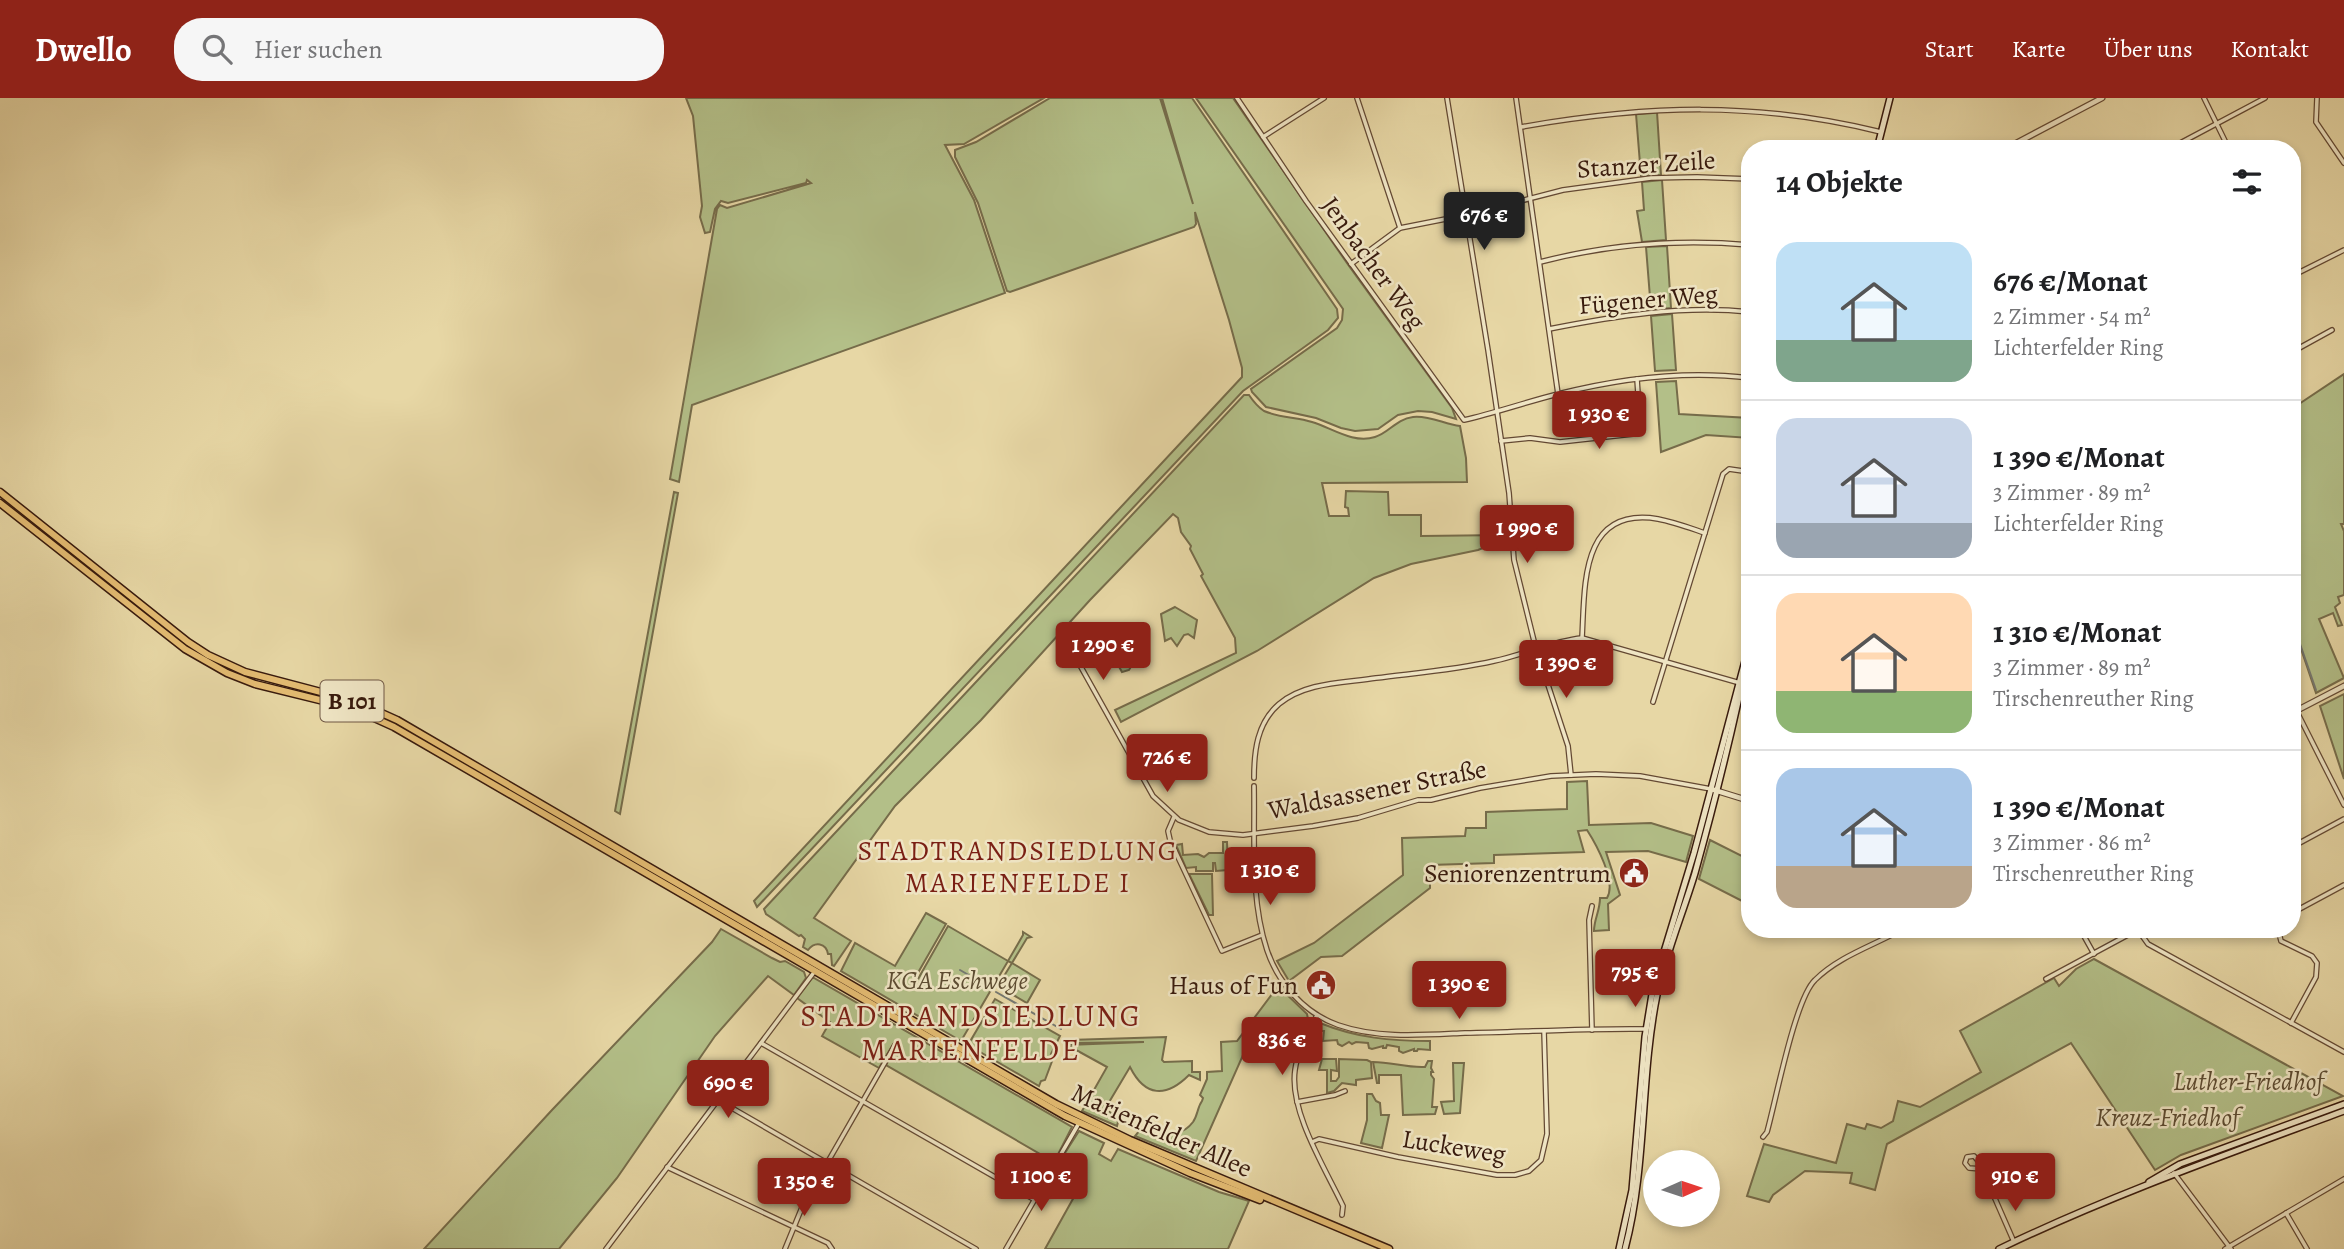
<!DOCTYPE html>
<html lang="de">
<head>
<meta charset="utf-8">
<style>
	body { margin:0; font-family:Alegreya,serif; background:#f6f6f6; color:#202124; height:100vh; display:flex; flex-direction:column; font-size:26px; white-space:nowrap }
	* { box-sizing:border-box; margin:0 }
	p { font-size:23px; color:#757577 }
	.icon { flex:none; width:38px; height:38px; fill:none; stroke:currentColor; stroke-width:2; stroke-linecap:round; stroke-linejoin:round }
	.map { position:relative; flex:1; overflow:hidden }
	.drawer { position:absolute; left:1741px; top:42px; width:560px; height:798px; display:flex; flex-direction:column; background:#fff; border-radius:28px; box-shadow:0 4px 10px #0003 }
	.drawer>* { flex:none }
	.needle { width:46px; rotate:87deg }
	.buttons { position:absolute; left:1643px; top:1052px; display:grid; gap:14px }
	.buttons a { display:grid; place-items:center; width:77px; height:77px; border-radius:50%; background:#fff; box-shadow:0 4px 10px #0003; font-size:35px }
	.price { position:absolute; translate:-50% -60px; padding:0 16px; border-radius:7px; background:#8f2418; color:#fff; font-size:23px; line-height:46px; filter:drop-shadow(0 2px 4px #0008) }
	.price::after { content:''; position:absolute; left:50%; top:42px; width:21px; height:16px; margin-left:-10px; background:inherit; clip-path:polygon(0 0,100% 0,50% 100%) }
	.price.active { background:#222; color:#fff }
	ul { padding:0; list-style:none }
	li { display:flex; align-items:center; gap:21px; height:175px; padding:0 35px }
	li+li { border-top:2px solid #e0e0e0 }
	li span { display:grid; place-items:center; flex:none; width:196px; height:140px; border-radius:21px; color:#555 }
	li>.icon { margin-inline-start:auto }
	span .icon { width:84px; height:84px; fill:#fffc; stroke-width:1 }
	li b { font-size:30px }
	h2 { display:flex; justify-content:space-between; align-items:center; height:84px; padding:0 35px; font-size:30px }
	header { display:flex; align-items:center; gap:42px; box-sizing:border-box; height:98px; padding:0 35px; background:#8f2418; color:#fff }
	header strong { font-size:33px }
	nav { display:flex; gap:38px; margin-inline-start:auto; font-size:24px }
	.search { width:490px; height:63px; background:#f6f6f6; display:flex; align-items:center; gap:18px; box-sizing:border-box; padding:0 24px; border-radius:28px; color:#757577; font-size:26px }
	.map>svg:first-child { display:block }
	.green { fill:#b3bf88; stroke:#766c4a; stroke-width:2 }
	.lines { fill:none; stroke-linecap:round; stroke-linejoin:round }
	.stream { stroke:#757871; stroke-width:2 }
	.minor-casing { stroke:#644933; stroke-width:6 }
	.tertiary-casing { stroke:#644933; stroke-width:7 }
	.secondary-casing { stroke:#381a0d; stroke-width:8 }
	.primary-casing { stroke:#381a0d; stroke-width:9 }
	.minor { stroke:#efe5c4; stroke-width:3.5 }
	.tertiary { stroke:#efe5c4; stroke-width:4.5 }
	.secondary { stroke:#efe5c4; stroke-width:5 }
	.primary { stroke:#e4bc72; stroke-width:6 }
	.labels { text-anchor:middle; stroke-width:5; stroke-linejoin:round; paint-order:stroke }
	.shield { fill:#efe5c4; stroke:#6f5744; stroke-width:2 }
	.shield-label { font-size:24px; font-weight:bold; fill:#381a0d }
	.street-label { font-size:26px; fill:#381a0d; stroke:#efe5c4 }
	.poi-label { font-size:26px; fill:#381a0d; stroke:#efe5c4; text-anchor:end }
	.park-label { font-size:26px; font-style:italic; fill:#5d4c32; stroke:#efe5c4 }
	.neighbourhood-label { font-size:28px; letter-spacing:2px; fill:#7a1f14; stroke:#efe5c4 }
	.quarter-label { font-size:30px; letter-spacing:2px; fill:#7a1f14; stroke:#efe5c4 }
</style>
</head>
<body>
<header>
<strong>Dwello</strong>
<div class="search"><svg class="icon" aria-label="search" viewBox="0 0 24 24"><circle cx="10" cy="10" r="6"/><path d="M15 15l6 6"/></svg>Hier suchen</div>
<nav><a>Start</a><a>Karte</a><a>Über uns</a><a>Kontakt</a></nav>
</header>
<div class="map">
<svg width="2344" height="1151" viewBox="0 0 2344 1151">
	<rect width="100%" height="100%" fill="#e7d7a5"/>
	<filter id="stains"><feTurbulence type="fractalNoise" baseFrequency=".00286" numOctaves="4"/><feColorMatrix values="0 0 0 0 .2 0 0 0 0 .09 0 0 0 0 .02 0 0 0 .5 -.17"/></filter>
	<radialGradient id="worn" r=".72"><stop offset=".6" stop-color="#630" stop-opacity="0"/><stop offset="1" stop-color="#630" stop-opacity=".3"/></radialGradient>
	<g class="green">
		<path d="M686,0H1044L964,46L945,47L974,102L1005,195L692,307L679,384L670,381L717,111L720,107L727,110L811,85L807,82L806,85L728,105L721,103L715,111L710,134L705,135L700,119L702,108L693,18Z"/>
		<path d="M1050,0H1160L1193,106L1162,0H1192L1337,211L1338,220L1328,232L1243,293L757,809L754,803L1242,279V270L1229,222L1195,114L1196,126L1194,129L1010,194L1007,193L978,105L955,59V52L976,44Z"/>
		<path d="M1196,0H1233L1349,168L1452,310L1456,321L1432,314L1418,313L1398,317L1378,331L1355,333L1341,330L1316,320L1266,309L1252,294L1251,291L1337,230L1342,222L1343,211Z"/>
		<path d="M1657,14L1661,77L1641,78L1636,16Z"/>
		<path d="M1662,82L1666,142L1642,144L1637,113L1644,112L1642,84Z"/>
		<path d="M1667,148L1671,210L1651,212L1646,149Z"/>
		<path d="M1672,216L1676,272L1655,273L1651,218Z"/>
		<path d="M2344,276V426H2341L2344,433V497L2338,499L2340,505L2335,509L2342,527L2338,528L2333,515L2319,521L2344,580L2316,595L2293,527V310Z"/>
		<path d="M1676,283L1679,316L1750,320V340L1706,337L1661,354L1656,284Z"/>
		<path d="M1244,297H1249C1253,303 1258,309 1264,313C1280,320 1296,319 1312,324C1332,330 1353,346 1375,339C1389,335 1396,321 1413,319C1429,317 1444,326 1460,328L1466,360L1467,384L1322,385L1329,418H1349L1348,410L1345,409L1346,393L1388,394L1389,417H1421V438L1506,437V441L1478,452L1411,466L1374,480L1257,553L1121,624L1115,612L1236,555L1235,540L1201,478L1203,476L1190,451L1191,448L1181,434L1178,420L1173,416L1090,502L981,622L895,708L814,820L851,843L834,868L832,867L831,856H828C826,845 815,843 808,852L803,849L805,841L801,837L799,838L766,816L764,811Z"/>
		<path d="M674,394L678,395L620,716L615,713Z"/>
		<path d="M1175,509L1197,522L1194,540L1188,536L1184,537L1177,548L1171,540L1165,543L1161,516Z"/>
		<path d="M1118,544L1130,546L1137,559L1129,572L1122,574L1108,549Z"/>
		<path d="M2344,596V681L2320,608Z"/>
		<path d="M1587,683L1589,727L1651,725L1693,738L1686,764L1648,753L1606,754L1620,797L1608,806L1609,832L1594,833C1594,821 1600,813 1600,800H1607C1617,784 1596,746 1587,732L1578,733L1584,754L1494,757V765L1430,767V790L1342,858L1321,859L1289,883L1277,863L1314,845L1403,777L1402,740L1465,738L1466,730H1486V714L1567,711V684Z"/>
		<path d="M1710,742L1750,762V807L1699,781Z"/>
		<path d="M1223,744H1227L1228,772L1216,773L1215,765H1213V773H1196V769L1186,770L1176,747L1182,746L1183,757L1198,756L1204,759L1209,755H1223Z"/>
		<path d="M1189,776H1212L1213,817H1209Z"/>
		<path d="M926,815L946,826L915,880L918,881L948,828L1008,863L1023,837V834L1031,839L1027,840L1012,865L1040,882L1027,905L998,888L1012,865L1008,863L961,943L841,873L855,845L895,868Z"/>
		<path d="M721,831L772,860L780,864L785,863L804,874L806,880L794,897L768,878L715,938L617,1080L559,1151H424L552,1012L712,844Z"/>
		<path d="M2094,861L2343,998L2181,1057L2155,1072L2071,945L1887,1046L1875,1092L1850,1085L1852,1075L1805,1073L1773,1097L1769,1104L1747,1098L1764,1046L1836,1065L1847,1026L1865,1031L1867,1026L1881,1030L1893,1023L1898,1003L1920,1009L1981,974L1960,933L2054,880L2059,888L2076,871Z"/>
		<path d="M812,880H814L1072,1029L1054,1064L886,967L897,946L894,945L879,970L822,938L830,924L797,900Z"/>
		<path d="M1278,888L1307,916L1308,921L1292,958L1251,939L1196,1063L1135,1038L1140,1032C1160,1030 1178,1044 1193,1024C1198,1017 1197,1010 1202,1003L1203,1000L1200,997L1207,981V974L1222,973L1221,944L1237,943Z"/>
		<path d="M995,901L1060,938L1051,956L1054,958L1045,982L1041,983L1039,988L968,947Z"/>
		<path d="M1320,925C1357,940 1391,943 1430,943V952L1418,951L1417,953H1414V951L1403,955L1399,953V949L1387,947L1386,950H1383V948L1372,951L1369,950L1368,945L1356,944L1352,946L1349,944L1342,948L1338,946L1337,942L1323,943L1324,933H1318V945L1312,947L1314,957L1305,958L1304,956L1316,927Z"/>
		<path d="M1166,939L1162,962L1164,964L1192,963V974H1200V982L1189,977C1166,1000 1145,999 1130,969L1105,1011L1119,1020L1117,1028L1082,1013L1107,969L1067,947L1144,944L1071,945L1070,942Z"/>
		<path d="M1322,961H1336L1337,973L1331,972V983H1336L1339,979V961L1367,962L1371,964L1372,980L1356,982V987L1342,985L1334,993L1327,995V972H1319Z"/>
		<path d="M1428,963H1432L1431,970L1433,974H1431V977L1434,981L1432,1009H1437L1435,1016L1403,1017L1401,977H1379V985H1377L1373,964C1392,964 1406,970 1425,969Z"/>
		<path d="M1453,965H1464L1460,1015L1444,1016L1441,1004L1454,1003Z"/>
		<path d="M1367,996H1372L1376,1003L1380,1005L1381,1017H1389L1382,1050L1361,1045L1367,1022Z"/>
		<path d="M1079,1033L1104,1045L1099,1056L1111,1063L1118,1051L1219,1094L1249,1103L1228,1151H1045L1084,1081L1058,1066Z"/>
	</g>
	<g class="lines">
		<g class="stream">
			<path d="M2292,523L2316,592"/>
			<path d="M960,872L991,890"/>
			<path d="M996,894L1061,931"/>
		</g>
		<g class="minor-casing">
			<g id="minor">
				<path d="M1237,0L1306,103L1464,322C1495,315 1526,304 1558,296C1621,280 1685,272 1750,280"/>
				<path d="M1357,0L1400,130"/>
				<path d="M1447,0L1488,252L1509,395L1514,462L1535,547L1568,648L1571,677"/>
				<path d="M1516,0L1558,296"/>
				<path d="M2204,0L2229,51"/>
				<path d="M2317,0L2316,24L2344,65"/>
				<path d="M1521,29C1648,7 1755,3 1881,34"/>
				<path d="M1263,39L1324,0"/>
				<path d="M2169,51L2265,0"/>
				<path d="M1540,164C1609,146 1680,141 1750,147"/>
				<path d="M1351,166L1400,130L1466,117L1563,92L1651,80L1697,79L1750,81"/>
				<path d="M2292,178L2344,152"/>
				<path d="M1549,231C1615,218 1682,207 1750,214"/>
				<path d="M2292,254L2332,232"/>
				<path d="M1501,343L1530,340L1560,344L1633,336L1640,326L1637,281"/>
				<path d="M1582,540C1585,487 1580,408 1658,421C1674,424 1690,430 1705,435"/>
				<path d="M1067,544L1153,698L1179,722L1209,734L1243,737L1313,728L1358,720L1418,702H1431L1480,690L1551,678L1596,676L1640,678L1711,691"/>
				<path d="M1653,604L1723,376L1729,371L1750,374"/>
				<path d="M2292,604L2344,707"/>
				<path d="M1254,680C1254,653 1257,625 1279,606C1305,584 1344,585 1376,580C1415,575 1455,572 1494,563C1523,557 1552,543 1582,540L1740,585"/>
				<path d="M1254,688C1255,741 1250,801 1267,852C1278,885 1304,915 1338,927C1378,941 1423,937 1465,935C1525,934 1586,930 1646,931"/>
				<path d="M1174,719L1168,733L1170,742L1222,853L1262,837"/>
				<path d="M2292,749L2344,721"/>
				<path d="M2292,815L2344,787"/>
				<path d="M2080,831L2094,856"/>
				<path d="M2278,831L2281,843L2312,858L2317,865L2316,879L2291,925"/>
				<path d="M2138,832L2148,846L2344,954"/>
				<path d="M2046,881L2137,832"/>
				<path d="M1317,917C1308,935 1298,951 1295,972C1289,1013 1325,1070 1343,1108L1342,1117"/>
				<path d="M1592,932L1589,822L1592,808"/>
				<path d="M761,945L1035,1102"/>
				<path d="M718,1002L976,1151"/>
				<path d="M1297,1004L1335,997L1345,993"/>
				<path d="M1763,1039L1767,1034C1776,1002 1795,901 1815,882C1839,858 1875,847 1903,831"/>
				<path d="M1312,1044L1319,1041L1398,1059L1497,1077H1515L1529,1073L1541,1062L1547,1036L1544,933"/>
				<path d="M667,1069L828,1145L832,1151"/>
				<path d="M1982,1071L1969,1070L1965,1065L1967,1059L1974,1058L1979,1064L2014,1144"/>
				<path d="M2174,1075L2231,1151"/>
				<path d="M2286,1115L2307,1151"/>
				<path d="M606,1151L815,873"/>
				<path d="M785,1151L803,1107L895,947"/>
				<path d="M1006,1151L1079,1025"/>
				<path d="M2225,1151L2344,1081"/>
			</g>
		</g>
		<g class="tertiary-casing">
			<g id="tertiary">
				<path d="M2005,51L2102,0"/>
				<path d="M2292,615L2344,588"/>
				<path d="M1711,691L1750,703"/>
			</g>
		</g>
		<g class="secondary-casing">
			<g id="secondary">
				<path d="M1877,51L1890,0"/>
				<path d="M2149,1084L2180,1066L2344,1006"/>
				<path d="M1619,1151L1632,1092L1645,939L1653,890L1694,755L1745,563"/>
				<path d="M1625,1151C1647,1068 1640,981 1657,897C1666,855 1683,815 1695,775C1716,699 1735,623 1750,547"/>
				<path d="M1999,1151C2111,1097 2228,1056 2344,1013"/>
			</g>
		</g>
		<g class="primary-casing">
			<g id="primary">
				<path d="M0,394L188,544L208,557L245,574L355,603L397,622L1056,1006L1130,1042L1389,1151"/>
				<path d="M0,405L185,551L227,575L255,586L352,610L394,629L1065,1018L1190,1075L1260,1102"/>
			</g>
		</g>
		<use href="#minor" class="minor"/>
		<use href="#tertiary" class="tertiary"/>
		<use href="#secondary" class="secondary"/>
		<use href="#primary" class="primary"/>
	</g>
	<defs>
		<g id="civic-disc" transform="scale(1.575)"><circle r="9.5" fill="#8f2418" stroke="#efe5c4"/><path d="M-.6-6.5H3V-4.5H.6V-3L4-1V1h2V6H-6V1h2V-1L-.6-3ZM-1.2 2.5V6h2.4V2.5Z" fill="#fff"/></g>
	</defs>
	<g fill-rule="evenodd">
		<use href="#civic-disc" x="1634" y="775"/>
		<use href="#civic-disc" x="1321" y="887"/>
	</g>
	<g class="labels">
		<rect class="shield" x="320.5" y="582.5" width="63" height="41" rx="5"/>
		<g class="shield-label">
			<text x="352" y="611">B 101</text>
		</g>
		<g class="street-label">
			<text transform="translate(1646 66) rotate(-4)" y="9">Stanzer Zeile</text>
			<text transform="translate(1374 165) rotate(54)" y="9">Jenbacher Weg</text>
			<text transform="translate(1648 201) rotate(-5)" y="9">Fügener Weg</text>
			<text transform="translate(1377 691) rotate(-11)" y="9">Waldsassener Straße</text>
			<text transform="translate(1162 1032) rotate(24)" y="9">Marienfelder Allee</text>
			<text transform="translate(1454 1048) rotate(9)" y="9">Luckeweg</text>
		</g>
		<g class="poi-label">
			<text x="1611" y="784">Seniorenzentrum</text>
			<text x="1298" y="896">Haus of Fun</text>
		</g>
		<g class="park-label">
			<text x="957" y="891">KGA Eschwege</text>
			<text x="2248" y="992">Luther-Friedhof</text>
			<text x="2167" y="1028">Kreuz-Friedhof</text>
		</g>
		<g class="neighbourhood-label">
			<text x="1018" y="762">STADTRANDSIEDLUNG<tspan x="1018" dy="32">MARIENFELDE I</tspan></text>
		</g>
		<g class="quarter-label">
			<text x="971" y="928">STADTRANDSIEDLUNG<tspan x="971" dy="34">MARIENFELDE</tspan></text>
		</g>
	</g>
	<rect width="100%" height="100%" filter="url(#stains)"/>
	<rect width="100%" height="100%" fill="url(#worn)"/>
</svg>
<div class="buttons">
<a><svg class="needle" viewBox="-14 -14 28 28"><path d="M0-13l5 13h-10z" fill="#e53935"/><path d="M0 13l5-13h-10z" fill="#757577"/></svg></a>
</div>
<b class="price active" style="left:1484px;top:154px">676 €</b>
<b class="price" style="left:1599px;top:353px">1 930 €</b>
<b class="price" style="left:1527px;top:467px">1 990 €</b>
<b class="price" style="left:1103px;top:584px">1 290 €</b>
<b class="price" style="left:1566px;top:602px">1 390 €</b>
<b class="price" style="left:1167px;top:696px">726 €</b>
<b class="price" style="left:1270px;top:809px">1 310 €</b>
<b class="price" style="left:1635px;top:911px">795 €</b>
<b class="price" style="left:1459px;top:923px">1 390 €</b>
<b class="price" style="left:1282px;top:979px">836 €</b>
<b class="price" style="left:728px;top:1022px">690 €</b>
<b class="price" style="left:1041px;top:1115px">1 100 €</b>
<b class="price" style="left:2015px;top:1115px">910 €</b>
<b class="price" style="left:804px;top:1120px">1 350 €</b>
<section class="drawer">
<h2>14 Objekte<svg class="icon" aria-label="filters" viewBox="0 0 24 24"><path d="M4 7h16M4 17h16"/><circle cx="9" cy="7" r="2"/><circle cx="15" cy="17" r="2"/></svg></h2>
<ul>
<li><span style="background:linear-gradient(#bfe0f5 70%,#7fa58c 0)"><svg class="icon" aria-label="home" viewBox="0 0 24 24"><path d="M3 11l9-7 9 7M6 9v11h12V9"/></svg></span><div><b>676 €/Monat</b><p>2 Zimmer · 54 m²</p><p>Lichterfelder Ring</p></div></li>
<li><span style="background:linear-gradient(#c9d6e8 75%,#9aa5b1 0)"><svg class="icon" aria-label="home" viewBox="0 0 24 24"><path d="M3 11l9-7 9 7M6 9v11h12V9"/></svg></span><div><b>1 390 €/Monat</b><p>3 Zimmer · 89 m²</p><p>Lichterfelder Ring</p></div></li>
<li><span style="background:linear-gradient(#ffd9b3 70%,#8fb573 0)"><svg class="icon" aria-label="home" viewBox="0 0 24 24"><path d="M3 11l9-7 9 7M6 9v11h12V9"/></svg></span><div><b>1 310 €/Monat</b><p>3 Zimmer · 89 m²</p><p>Tirschenreuther Ring</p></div></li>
<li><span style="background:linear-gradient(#a9c7e8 70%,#b9a48a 0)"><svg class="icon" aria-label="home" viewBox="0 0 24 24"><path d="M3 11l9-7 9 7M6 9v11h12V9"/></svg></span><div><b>1 390 €/Monat</b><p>3 Zimmer · 86 m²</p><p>Tirschenreuther Ring</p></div></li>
</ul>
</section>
</div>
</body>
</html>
